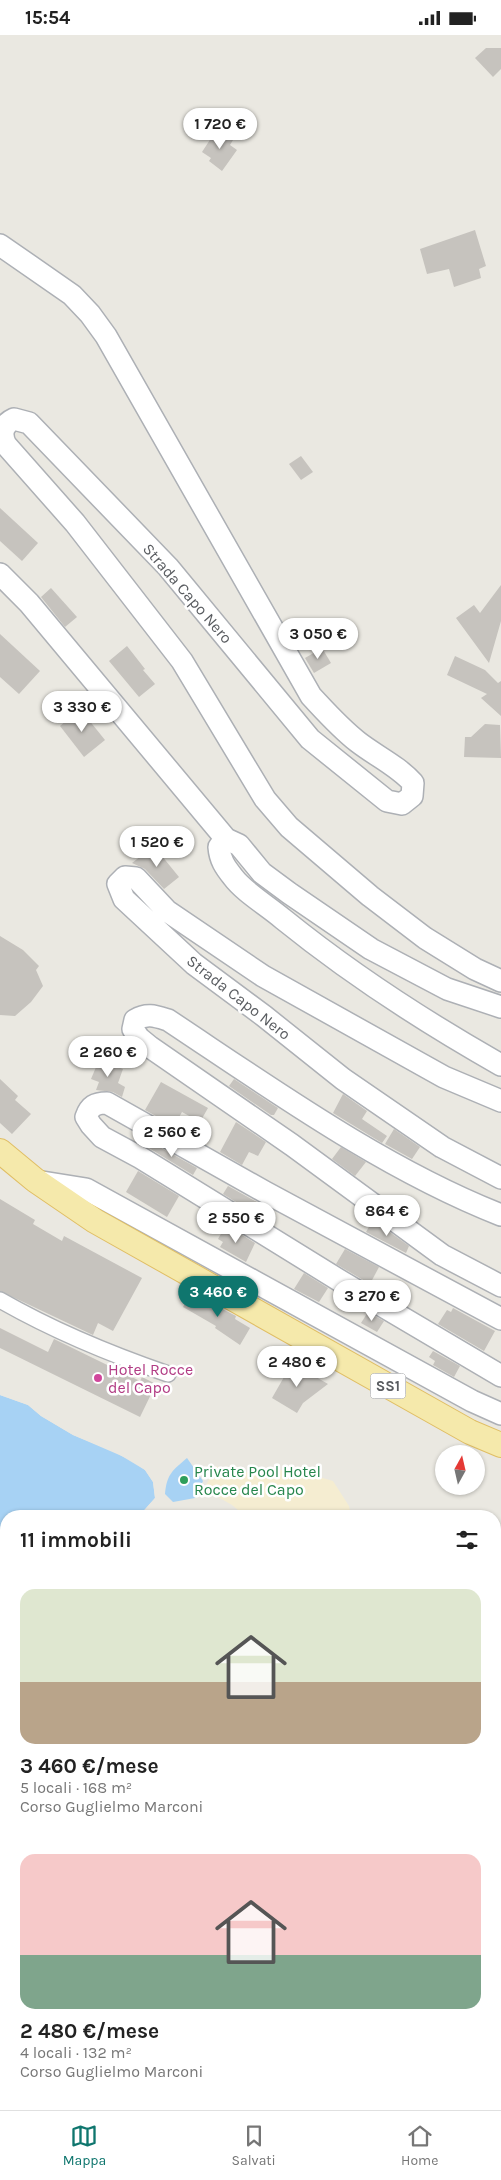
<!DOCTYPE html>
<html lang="it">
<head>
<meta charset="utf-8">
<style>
	body { margin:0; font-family:Karla,sans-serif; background:#f2f2f2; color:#222; height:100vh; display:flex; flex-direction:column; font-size:19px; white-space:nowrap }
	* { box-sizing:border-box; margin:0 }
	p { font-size:16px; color:#767676 }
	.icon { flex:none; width:28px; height:28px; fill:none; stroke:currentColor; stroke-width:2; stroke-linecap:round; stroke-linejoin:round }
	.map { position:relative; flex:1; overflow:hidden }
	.panel { position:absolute; left:0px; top:1475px; width:501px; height:600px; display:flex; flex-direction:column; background:#fff; border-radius:20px 20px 0 0; box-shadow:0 1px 4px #0004 }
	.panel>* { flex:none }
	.needle { width:32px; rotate:8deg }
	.fabs { position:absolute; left:435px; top:1410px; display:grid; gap:10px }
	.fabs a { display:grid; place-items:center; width:50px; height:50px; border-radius:50%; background:#fff; box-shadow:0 1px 4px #0004; font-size:25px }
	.price { position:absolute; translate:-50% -42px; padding:0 11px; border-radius:18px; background:#fff; color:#222; font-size:16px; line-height:32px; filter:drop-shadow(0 1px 2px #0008) }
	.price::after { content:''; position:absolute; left:50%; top:30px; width:15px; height:11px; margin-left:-8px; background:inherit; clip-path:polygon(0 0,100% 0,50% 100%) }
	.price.on { background:#0f766e; color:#fff }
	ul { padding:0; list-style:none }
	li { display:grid; align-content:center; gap:10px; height:265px; padding:0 20px }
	li span { display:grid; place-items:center; height:155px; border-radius:15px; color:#555 }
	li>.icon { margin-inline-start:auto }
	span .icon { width:90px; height:90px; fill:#fffc; stroke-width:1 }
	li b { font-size:21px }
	h2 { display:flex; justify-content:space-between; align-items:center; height:60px; padding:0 20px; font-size:21px }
	.status { display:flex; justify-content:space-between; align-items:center; height:35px; padding:0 25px; background:#fff; direction:ltr }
	.status svg { height:14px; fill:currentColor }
	.dock { display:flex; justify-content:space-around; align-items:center; height:70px; border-top:1px solid #e0e0e0; background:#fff; font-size:14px; color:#767676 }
	.dock a { display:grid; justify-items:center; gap:2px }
	.dock .on { color:#0f766e }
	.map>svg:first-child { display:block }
	.sand { fill:#f5edd1 }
	.water { fill:#a7d2f4 }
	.pier { fill:#eae8e1 }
	.building { fill:#c6c3be }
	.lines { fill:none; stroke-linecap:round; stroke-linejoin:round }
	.street-casing { stroke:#aeb1b5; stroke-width:18 }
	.secondary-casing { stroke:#adb0b5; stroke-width:24 }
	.primary-casing { stroke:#e0be64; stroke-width:26 }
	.street { stroke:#fff; stroke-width:15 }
	.secondary { stroke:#fff; stroke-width:21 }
	.primary { stroke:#f5e9ab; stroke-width:24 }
	.hotel-dot { fill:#d1479c; stroke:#fff; stroke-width:2 }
	.leisure-dot { fill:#2e9e5b; stroke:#fff; stroke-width:2 }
	.labels { text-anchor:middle; stroke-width:5; stroke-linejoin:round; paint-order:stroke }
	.shield { fill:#fff; stroke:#8b8d90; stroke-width:1 }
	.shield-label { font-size:15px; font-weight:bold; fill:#595c60 }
	.street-label { font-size:16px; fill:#595c60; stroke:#fff }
	.hotel-label { font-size:16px; fill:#b23c85; stroke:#fff; text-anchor:start }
	.leisure-label { font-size:16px; fill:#27864d; stroke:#fff; text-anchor:start }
</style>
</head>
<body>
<div class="status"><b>15:54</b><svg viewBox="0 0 49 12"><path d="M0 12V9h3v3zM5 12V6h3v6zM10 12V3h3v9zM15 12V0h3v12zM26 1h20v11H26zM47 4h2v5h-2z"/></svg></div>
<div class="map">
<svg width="501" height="2075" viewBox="0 0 501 2075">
	<rect width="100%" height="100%" fill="#eae8e1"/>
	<g class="sand">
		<path d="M216,1431L228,1436L242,1438L254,1436L261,1439L275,1440L281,1435L299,1436L333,1446L349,1471L351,1481H245L232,1470L204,1454Z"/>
		<path d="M495,1496L501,1500V1556L495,1553Z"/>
	</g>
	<g class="water">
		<path d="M0,1360L28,1370L41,1381L73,1400L131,1425L145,1435L153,1447L155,1463L139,1481H6V2069H495V1553L501,1556V2075H0Z"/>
		<path d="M187,1423L203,1446L195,1463L173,1467L165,1459C167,1439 172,1436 187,1423Z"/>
	</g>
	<path class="pier" d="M1,1357L30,1368L43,1379L74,1398L132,1423L146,1434L155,1446L157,1464L142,1481H139L155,1463L153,1447L145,1435L115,1417L73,1400L41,1381L28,1370L0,1360Z"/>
	<g class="building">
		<path d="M486,13H501V34L493,42L475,23Z"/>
		<path d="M217,94L233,105L230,110L237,115L222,136L209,126L211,123L202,117Z"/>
		<path d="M475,195L486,231L479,234L481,243L454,252L449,234L427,239L420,214Z"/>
		<path d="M301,421L313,437L301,445L289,429Z"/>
		<path d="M0,473L38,508L22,526L0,506Z"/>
		<path d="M501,550V586L489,628L456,583L474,570L480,578Z"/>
		<path d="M51,553L77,582L65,592L41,562Z"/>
		<path d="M0,599L40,636L19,659L0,642Z"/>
		<path d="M127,611L145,634L143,635L155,649L139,662L109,626Z"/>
		<path d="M322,613L331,628L314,638L305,623Z"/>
		<path d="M455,621L485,635L498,648L501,646V681L481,663L487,659L447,640Z"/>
		<path d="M80,674L105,705L84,722L60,691Z"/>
		<path d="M485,689L500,690L501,723L464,722L465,702H471Z"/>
		<path d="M157,815L179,842L164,854L145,834L132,828L146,817L149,821Z"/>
		<path d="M0,901L23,915L39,931L36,935L43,951L31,967L15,981L0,980Z"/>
		<path d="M99,1025L123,1034L118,1048L125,1052L122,1062L113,1057L96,1055L99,1047L91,1044Z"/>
		<path d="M0,1044L18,1061L15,1065L31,1079L12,1099L0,1088Z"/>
		<path d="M234,1044L278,1073L274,1080H271L229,1051Z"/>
		<path d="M161,1047L208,1073L200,1087L182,1077L174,1091L145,1075Z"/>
		<path d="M343,1059L367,1076L362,1084L387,1101L382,1108L333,1078Z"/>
		<path d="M236,1087L266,1107L258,1121L249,1117L242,1130L220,1117Z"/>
		<path d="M394,1094L420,1112L412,1124L385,1109Z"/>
		<path d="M147,1105L197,1133L193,1140L144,1110Z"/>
		<path d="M341,1112L366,1127L355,1141L332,1124Z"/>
		<path d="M138,1136L179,1161L167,1182L126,1157Z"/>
		<path d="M228,1151L268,1173L262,1183L223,1159Z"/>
		<path d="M0,1164L35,1185L33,1189L62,1206L64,1201L142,1243L113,1296L98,1288L93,1300L0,1256Z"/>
		<path d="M373,1185L409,1211L406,1218L366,1197Z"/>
		<path d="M226,1190L255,1208L246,1227L220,1212L223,1207L218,1204Z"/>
		<path d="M345,1214L379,1232L370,1249L336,1229Z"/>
		<path d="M304,1238L328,1253L319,1267L294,1254Z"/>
		<path d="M191,1258L236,1281L235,1284L250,1293L240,1310L215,1293L216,1291L183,1272Z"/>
		<path d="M453,1273L495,1296L484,1316L438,1289L447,1275L451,1277Z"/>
		<path d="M368,1277L384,1286L377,1297L361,1288Z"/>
		<path d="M0,1293L48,1317L54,1304L140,1346L142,1342L156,1349L140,1382L0,1313Z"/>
		<path d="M433,1316L460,1331L454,1342L433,1330L435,1326L429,1322Z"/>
		<path d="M292,1328L328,1349L303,1368L297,1378L272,1363Z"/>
	</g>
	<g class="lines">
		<g class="street-casing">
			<path id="street" d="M0,1265C54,1296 110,1319 168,1339"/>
		</g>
		<g class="secondary-casing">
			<g id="secondary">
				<path d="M0,210L72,260L90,279L106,301L311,661C326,677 340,693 358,707C376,721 398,731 413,748L412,761L402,769L387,766L310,704L168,532L29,388L14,384C3,389 0,399 6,410L75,488L182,626L265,764L289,792L370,861L425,903L475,934L501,946"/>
				<path d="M0,539L29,568L226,804L239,810L262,838L289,858L371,914L447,954L501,972"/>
				<path d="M226,804L219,812C220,825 225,832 233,842C244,857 268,871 283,884C351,939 425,987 501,1030"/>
				<path d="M501,1066L444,1042L263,941L167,876L136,843L125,842L118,849L124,864L194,929L264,981L343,1044L442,1112L501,1143"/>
				<path d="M36,1146L86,1154L472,1366L501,1379"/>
				<path d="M501,1180C384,1134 272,1054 168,985C155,981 147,978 135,985L133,994L139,1003L150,1012L292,1110L442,1220L501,1251"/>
				<path d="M501,1284L265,1157L107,1068C95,1068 90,1071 86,1082L91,1090L102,1102L141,1123L342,1247L501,1341"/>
			</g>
		</g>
		<g class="primary-casing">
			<path id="primary" d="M0,1116L35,1145L95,1186L470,1397L501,1410"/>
		</g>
		<use href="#street" class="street"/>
		<use href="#secondary" class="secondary"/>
		<use href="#primary" class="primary"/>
	</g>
	<circle class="hotel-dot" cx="98" cy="1343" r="5"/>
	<circle class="leisure-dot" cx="184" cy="1445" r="5"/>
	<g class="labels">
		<rect class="shield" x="370.5" y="1338.5" width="35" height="25" rx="4"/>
		<g class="shield-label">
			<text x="388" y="1356">SS1</text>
		</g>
		<g class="street-label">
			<text transform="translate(188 558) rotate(49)" y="6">Strada Capo Nero</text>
			<text transform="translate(239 962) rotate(38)" y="6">Strada Capo Nero</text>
		</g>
		<g class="hotel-label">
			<text x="108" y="1340">Hotel Rocce<tspan x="108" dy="18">del Capo</tspan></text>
		</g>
		<g class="leisure-label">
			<text x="194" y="1442">Private Pool Hotel<tspan x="194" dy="18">Rocce del Capo</tspan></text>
		</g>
	</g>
</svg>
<div class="fabs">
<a><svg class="needle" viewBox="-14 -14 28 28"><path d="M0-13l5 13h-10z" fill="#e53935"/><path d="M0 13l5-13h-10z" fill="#767676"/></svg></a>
</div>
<b class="price" style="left:220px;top:115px">1 720 €</b>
<b class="price" style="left:318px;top:625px">3 050 €</b>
<b class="price" style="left:82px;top:698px">3 330 €</b>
<b class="price" style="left:157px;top:833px">1 520 €</b>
<b class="price" style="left:108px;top:1043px">2 260 €</b>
<b class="price" style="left:172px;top:1123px">2 560 €</b>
<b class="price" style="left:387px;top:1202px">864 €</b>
<b class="price" style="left:236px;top:1209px">2 550 €</b>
<b class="price on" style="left:218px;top:1283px">3 460 €</b>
<b class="price" style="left:372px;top:1287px">3 270 €</b>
<b class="price" style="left:297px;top:1353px">2 480 €</b>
<section class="panel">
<h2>11 immobili<svg class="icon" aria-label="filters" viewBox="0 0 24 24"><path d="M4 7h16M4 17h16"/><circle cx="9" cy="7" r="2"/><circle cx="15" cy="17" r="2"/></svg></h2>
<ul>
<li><span style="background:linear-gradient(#dfe7d0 60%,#b9a48a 0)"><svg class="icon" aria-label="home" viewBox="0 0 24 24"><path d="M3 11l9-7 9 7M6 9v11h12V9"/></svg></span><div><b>3 460 €/mese</b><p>5 locali · 168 m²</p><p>Corso Guglielmo Marconi</p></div></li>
<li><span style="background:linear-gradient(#f6c9c9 65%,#7fa58c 0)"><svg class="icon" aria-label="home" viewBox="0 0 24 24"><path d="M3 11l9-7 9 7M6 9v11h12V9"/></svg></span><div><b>2 480 €/mese</b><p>4 locali · 132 m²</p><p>Corso Guglielmo Marconi</p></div></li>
</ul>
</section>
</div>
<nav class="dock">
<a class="on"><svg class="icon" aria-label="map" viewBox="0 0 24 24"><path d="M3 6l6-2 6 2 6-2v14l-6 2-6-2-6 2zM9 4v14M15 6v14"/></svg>Mappa</a>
<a><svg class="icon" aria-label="saved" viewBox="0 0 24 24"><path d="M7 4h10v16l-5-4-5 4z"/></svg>Salvati</a>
<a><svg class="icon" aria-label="home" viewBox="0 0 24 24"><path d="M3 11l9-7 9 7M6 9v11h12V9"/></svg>Home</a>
</nav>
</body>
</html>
